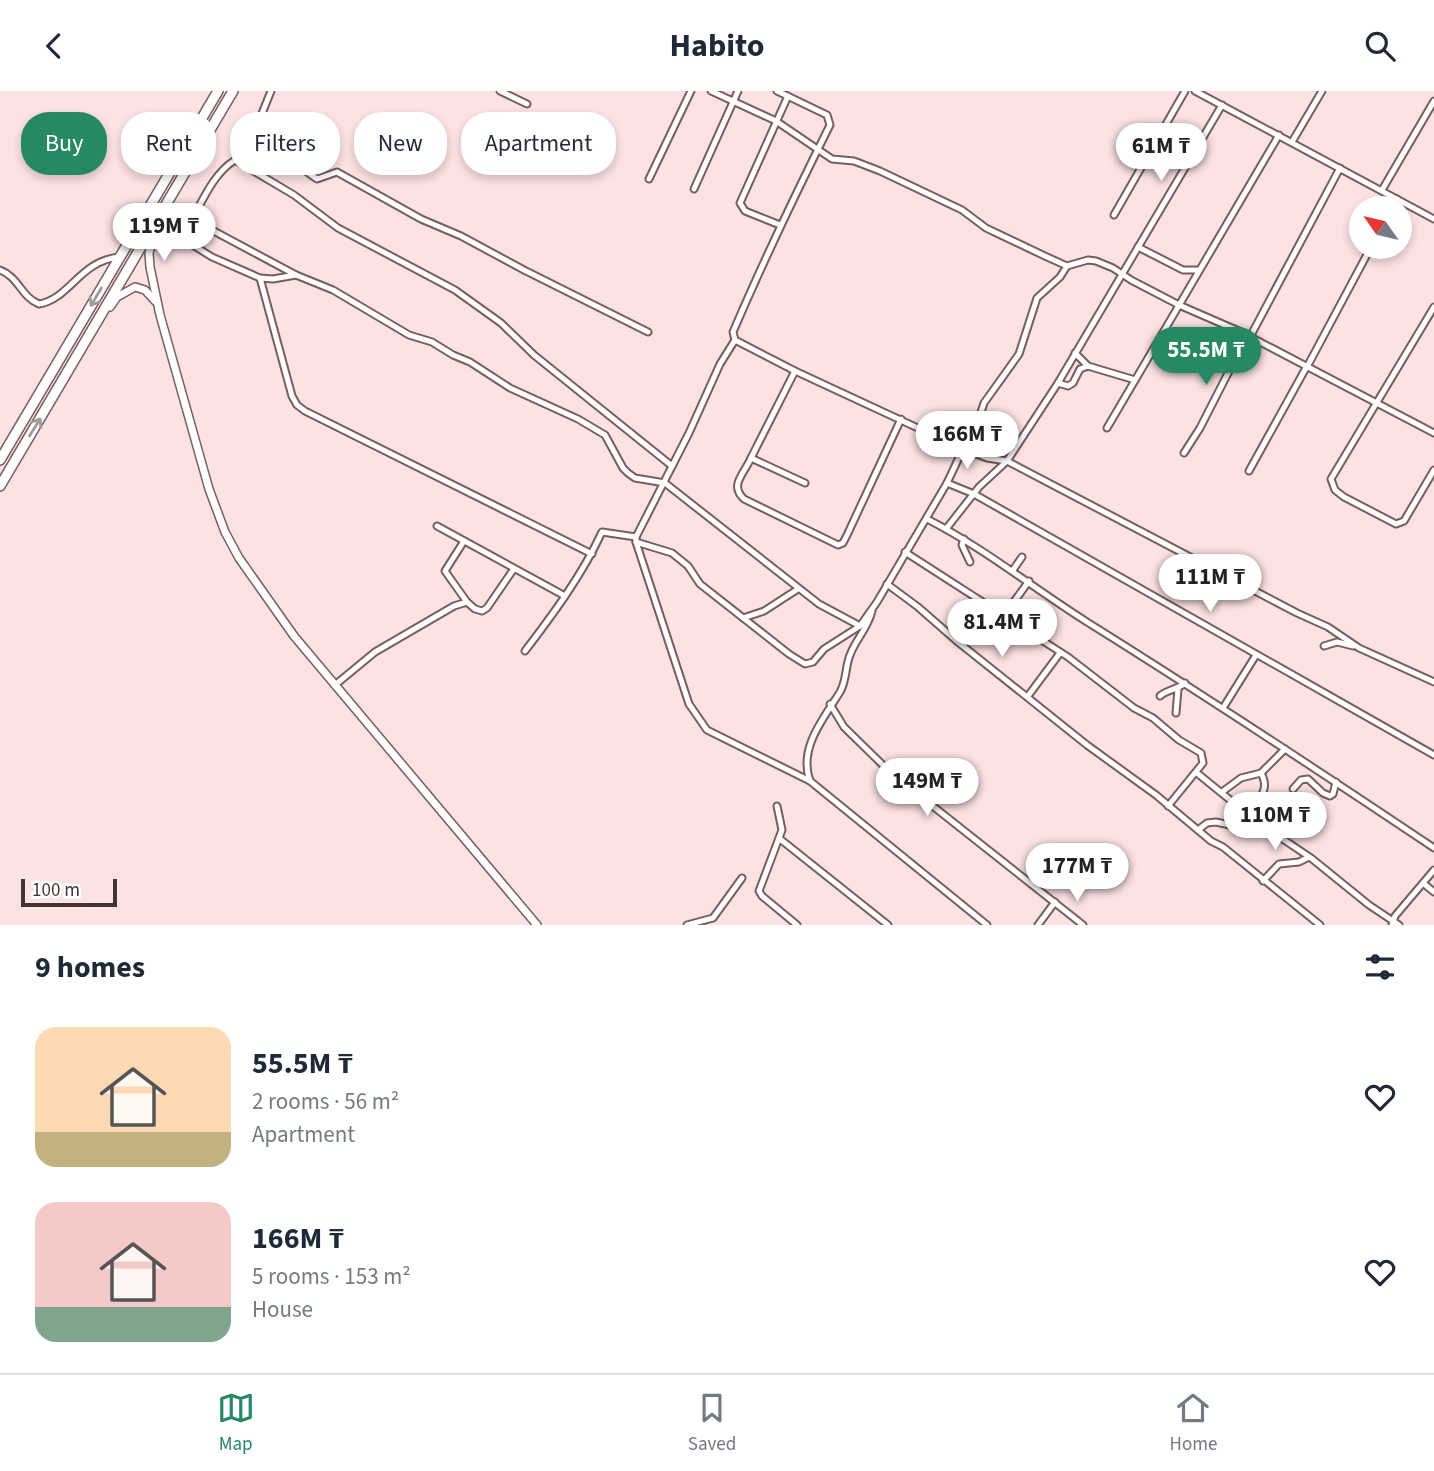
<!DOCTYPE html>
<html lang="en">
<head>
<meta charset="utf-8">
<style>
	body { margin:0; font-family:"Source Sans 3",sans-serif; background:#f2f2f3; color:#1f2937; height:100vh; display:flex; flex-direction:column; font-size:26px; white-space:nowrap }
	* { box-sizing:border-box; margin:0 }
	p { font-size:23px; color:#747a83 }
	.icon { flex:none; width:38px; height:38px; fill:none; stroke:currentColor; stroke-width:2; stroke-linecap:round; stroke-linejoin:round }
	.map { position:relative; height:834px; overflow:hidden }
	.side { display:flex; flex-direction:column; background:#fff; flex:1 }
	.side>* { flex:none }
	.guide { position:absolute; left:21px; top:21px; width:700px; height:63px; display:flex; gap:14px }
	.needle { width:46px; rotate:304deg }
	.controls { position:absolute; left:1349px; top:105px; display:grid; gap:14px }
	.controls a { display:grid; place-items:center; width:63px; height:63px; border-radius:50%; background:#fff; box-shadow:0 4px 10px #0003; font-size:35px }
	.scale { position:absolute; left:21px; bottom:18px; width:96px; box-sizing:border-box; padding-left:7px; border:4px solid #413434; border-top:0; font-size:19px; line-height:24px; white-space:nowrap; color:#413434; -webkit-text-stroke:5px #fff; paint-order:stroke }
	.price { position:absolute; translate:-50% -60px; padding:0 16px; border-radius:24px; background:#fff; color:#222; font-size:23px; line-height:46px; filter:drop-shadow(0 2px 4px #0008) }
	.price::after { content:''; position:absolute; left:50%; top:42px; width:21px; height:16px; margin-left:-10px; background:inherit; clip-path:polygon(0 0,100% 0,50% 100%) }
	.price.current { background:#278963; color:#fff }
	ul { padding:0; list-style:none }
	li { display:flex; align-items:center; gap:21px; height:175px; padding:0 35px }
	li span { display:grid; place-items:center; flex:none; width:196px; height:140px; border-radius:21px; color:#555 }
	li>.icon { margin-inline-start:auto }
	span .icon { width:84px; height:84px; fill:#fffc; stroke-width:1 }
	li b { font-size:30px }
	h2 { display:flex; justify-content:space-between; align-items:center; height:84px; padding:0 35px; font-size:30px }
	.pill { padding:0 24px; border-radius:28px; background:#fff; box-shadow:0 4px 10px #0003; font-size:24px; line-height:63px }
	.pill.current { background:#278963; color:#fff }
	header { display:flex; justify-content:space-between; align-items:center; height:91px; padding:0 35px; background:#fff; font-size:32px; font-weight:700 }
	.tabs { display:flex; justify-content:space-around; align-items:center; height:98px; border-top:2px solid #e0e1e3; background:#fff; font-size:19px; color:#747a83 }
	.tabs a { display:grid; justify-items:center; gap:4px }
	.tabs .current { color:#278963 }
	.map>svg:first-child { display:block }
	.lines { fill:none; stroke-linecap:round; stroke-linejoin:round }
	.minor-casing { stroke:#785d5d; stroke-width:9 }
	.secondary-casing { stroke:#785d5d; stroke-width:10 }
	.trunk-casing { stroke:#785d5d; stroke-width:12 }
	.minor { stroke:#fff; stroke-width:5 }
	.secondary { stroke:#fff; stroke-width:7 }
	.trunk { stroke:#fff; stroke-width:9 }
	.oneway { stroke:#a09a9a }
</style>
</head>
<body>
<header><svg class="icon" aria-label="back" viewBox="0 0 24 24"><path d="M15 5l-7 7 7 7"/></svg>Habito<svg class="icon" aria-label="search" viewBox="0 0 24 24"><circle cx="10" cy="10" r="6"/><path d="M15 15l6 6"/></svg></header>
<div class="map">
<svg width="1434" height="834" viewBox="0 0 1434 834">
	<rect width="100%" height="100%" fill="#fce2e2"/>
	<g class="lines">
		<g class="minor-casing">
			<g id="minor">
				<path d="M500,0L527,13"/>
				<path d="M711,0L776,30L832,68L854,70L880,80L962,119L986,137L1047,166L1067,175L1088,169L1096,170L1113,177L1131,189L1179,214L1241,241L1434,342"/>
				<path d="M777,0L827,24L830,34C796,102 763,171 733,241L735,249L795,280L963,358L987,367L1007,370L1297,522L1328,536L1359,557L1434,591"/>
				<path d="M1195,0L1434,128"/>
				<path d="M256,47C278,52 297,76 317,88L337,81L421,128L461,145L524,179L648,241"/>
				<path d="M1292,51L1322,0"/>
				<path d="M235,69L256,47L261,25L271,0"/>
				<path d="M649,88L691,0"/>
				<path d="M694,98L738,0"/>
				<path d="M1382,99L1434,10"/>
				<path d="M1392,117L1397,108"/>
				<path d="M1114,124L1185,0"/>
				<path d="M160,126L162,137L169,146L180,148C199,122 208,86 235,69L294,104L338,137L455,199L501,232L534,264L672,375"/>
				<path d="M191,132L210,138L296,184"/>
				<path d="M780,134L745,120L740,112L788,5"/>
				<path d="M174,149L188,151L212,166L260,187L273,188L296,184L333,199L409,244L432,251L453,264L470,271L510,297L578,328L605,344L623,377L628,382L635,387L665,392L819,513L860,535L877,511L947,392L974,403L1434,664"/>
				<path d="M1138,156L1183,179H1199"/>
				<path d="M0,179C19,186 21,206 39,213C70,208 80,169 120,166"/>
				<path d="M260,187L292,305L297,314L305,320L592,463"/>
				<path d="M1434,216L1331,388L1335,399L1344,406L1396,433L1404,430L1434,379"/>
				<path d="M1250,246L1340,77"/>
				<path d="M735,249L720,273L689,342L636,446V451L689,613L707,639L810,690"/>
				<path d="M1075,262L1088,275"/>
				<path d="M1307,276L1371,156"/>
				<path d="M795,280L751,367L805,392"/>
				<path d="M1135,289L1088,275L1080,278L1073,292L1068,295L1058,292L1222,14"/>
				<path d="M1107,337L1279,44"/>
				<path d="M1184,362L1200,337L1247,245"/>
				<path d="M751,367C744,383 729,394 744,408L838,454L843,452L848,442L901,328"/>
				<path d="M1249,380L1307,275"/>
				<path d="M947,392L963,358L973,345L984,312L1019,263L1037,207L1060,186L1067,175"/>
				<path d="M927,428C984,457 1033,497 1087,531C1204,604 1319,680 1434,757"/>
				<path d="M437,435L565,505"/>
				<path d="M946,438L979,396L1007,370L1058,292"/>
				<path d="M964,448L962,454L970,471"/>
				<path d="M464,450L445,480L467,511"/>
				<path d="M636,451L672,462L688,475L700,493L789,563L805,573L813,571L824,558L860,535"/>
				<path d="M905,461L1068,566L1134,617L1153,627L1179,649L1201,662L1203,672L1168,715"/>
				<path d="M1013,479L1022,466"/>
				<path d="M887,493L918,516L958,551L1087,654L1156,704L1211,750L1223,756L1320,834"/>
				<path d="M872,520C868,537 856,548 850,564C845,576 847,589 840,601C824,627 798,657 810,690L987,834"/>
				<path d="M743,527L764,520L798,498"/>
				<path d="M1006,527L1013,512L1029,490"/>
				<path d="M1324,555L1337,551L1353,555"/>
				<path d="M525,560C554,522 582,484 602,441L636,446"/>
				<path d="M335,594L375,561L454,515L467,511L475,518L482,520L487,517L513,479"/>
				<path d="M1028,605L1060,562"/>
				<path d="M1160,605C1166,599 1177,599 1185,592"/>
				<path d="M830,613L844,636L891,682L1083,834"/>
				<path d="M1223,617L1256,564"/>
				<path d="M1176,622L1178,598"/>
				<path d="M1197,682L1256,730L1311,767L1369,814L1399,834"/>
				<path d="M1293,698L1301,689L1308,688L1323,702L1330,705L1333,703L1336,691"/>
				<path d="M1222,701L1241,687L1261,682L1285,658"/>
				<path d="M777,715L782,739L759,800L762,805L797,834"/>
				<path d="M1240,718L1248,737"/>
				<path d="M1247,722C1258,708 1271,700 1261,682"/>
				<path d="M1198,739L1207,732L1216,731L1272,743"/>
				<path d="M780,748L888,834"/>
				<path d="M1263,790L1279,773L1299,771L1309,766"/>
				<path d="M1423,792L1434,801"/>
				<path d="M687,834L713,827L742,787"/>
				<path d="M1038,834L1055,811"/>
				<path d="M1392,834L1395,825L1434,779"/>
			</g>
		</g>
		<g class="secondary-casing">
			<g id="secondary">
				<path d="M157,134L149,162L150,176L160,224L209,398L225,441L239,467L294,545L537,834"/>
				<path d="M110,216L117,206L135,196L145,199L155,210"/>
			</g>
		</g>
		<g class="trunk-casing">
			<g id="trunk">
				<path d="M0,369L218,0"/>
				<path d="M0,395L233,0"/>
			</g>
		</g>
		<use href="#minor" class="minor"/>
		<use href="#secondary" class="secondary"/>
		<use href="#trunk" class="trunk"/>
	</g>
	<defs><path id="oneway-shaft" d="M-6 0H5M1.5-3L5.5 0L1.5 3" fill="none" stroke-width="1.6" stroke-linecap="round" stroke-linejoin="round" transform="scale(1.75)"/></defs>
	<g class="oneway">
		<use href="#oneway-shaft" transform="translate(96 206) rotate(121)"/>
		<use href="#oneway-shaft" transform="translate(35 336) rotate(-58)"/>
	</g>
</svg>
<div class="controls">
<a><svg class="needle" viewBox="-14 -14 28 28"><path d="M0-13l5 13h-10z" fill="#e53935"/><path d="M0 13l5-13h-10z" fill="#747a83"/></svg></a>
</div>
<div class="scale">100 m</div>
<b class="price" style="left:1161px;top:92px">61M ₸</b>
<b class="price" style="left:164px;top:172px">119M ₸</b>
<b class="price current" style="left:1206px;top:296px">55.5M ₸</b>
<b class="price" style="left:967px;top:380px">166M ₸</b>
<b class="price" style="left:1210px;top:523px">111M ₸</b>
<b class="price" style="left:1002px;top:568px">81.4M ₸</b>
<b class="price" style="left:927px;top:727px">149M ₸</b>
<b class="price" style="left:1275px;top:761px">110M ₸</b>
<b class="price" style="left:1077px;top:812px">177M ₸</b>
<div class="guide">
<a class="pill current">Buy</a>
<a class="pill">Rent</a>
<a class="pill">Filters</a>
<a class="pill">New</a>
<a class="pill">Apartment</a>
</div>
</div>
<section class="side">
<h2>9 homes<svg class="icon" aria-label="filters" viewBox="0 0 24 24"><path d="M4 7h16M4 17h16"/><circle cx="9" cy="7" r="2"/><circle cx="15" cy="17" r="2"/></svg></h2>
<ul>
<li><span style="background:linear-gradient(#ffd9b3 75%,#c2b280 0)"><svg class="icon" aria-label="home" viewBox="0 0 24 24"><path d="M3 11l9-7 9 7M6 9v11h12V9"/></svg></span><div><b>55.5M ₸</b><p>2 rooms · 56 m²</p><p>Apartment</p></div><svg class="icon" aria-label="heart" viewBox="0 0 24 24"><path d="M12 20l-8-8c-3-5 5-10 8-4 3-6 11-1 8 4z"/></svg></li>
<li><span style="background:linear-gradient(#f6c9c9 75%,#7fa58c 0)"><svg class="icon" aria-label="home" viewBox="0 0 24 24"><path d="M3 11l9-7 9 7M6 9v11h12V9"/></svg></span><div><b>166M ₸</b><p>5 rooms · 153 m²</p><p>House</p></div><svg class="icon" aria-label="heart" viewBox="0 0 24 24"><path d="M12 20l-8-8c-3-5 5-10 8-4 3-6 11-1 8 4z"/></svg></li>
</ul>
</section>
<nav class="tabs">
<a class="current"><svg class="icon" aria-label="map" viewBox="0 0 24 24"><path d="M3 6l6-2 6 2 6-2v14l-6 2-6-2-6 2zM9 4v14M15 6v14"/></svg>Map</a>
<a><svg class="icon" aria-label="saved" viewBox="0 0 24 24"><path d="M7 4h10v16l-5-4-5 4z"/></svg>Saved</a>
<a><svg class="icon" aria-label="home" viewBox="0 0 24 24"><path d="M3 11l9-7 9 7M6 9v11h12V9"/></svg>Home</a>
</nav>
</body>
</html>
